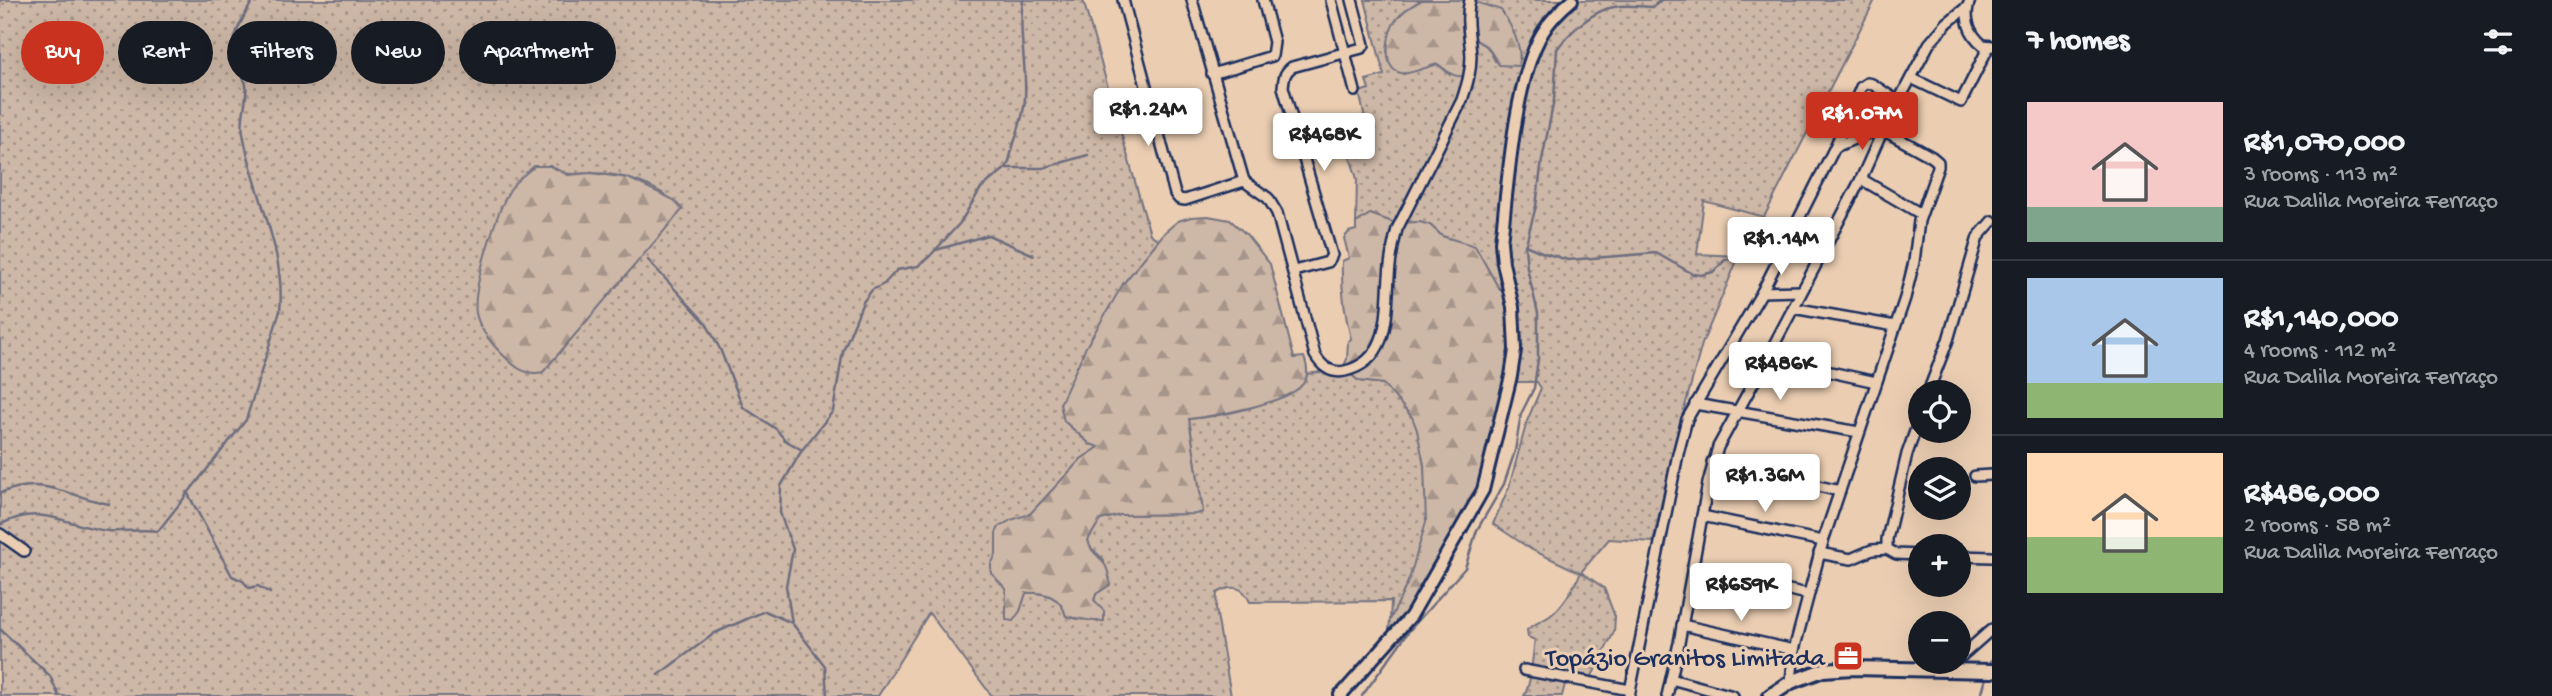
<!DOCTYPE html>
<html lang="en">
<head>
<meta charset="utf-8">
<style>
	body { margin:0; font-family:"Gochi Hand",sans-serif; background:#242831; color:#f1f3f6; height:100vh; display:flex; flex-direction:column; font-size:26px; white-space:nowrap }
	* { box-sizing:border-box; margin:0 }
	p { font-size:23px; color:#9ea1a6 }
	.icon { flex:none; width:38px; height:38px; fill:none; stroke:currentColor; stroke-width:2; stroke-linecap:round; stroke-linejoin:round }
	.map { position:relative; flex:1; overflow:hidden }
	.side { display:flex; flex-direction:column; background:#171b24; width:560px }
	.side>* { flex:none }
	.top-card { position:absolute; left:21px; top:21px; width:665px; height:63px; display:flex; gap:14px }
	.tools { position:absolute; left:1908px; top:380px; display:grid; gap:14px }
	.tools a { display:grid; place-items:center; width:63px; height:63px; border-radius:50%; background:#171b24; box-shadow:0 7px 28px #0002; font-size:35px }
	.price { position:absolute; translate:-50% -60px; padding:0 16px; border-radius:7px; background:#fff; color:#222; font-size:23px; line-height:46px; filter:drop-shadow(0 2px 4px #0008) }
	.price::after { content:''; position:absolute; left:50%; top:42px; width:21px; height:16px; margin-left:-10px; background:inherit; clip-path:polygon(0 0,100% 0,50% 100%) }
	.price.on { background:#c8321e; color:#fff }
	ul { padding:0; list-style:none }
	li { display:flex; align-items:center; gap:21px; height:175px; padding:0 35px }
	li+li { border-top:2px solid #363941 }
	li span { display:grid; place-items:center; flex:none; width:196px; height:140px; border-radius:0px; color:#555 }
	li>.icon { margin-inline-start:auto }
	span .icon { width:84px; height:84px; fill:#fffc; stroke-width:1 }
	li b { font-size:30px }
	h2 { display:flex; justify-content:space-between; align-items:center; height:84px; padding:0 35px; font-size:30px }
	.pill { padding:0 24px; border-radius:32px; background:#171b24; box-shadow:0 7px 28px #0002; font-size:24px; line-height:63px }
	.pill.on { background:#c8321e; color:#fff }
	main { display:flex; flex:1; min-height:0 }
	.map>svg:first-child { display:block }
	.green { fill:url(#green-dots); stroke:#747382; stroke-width:2; fill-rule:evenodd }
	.forest { fill:url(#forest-firs); stroke:#747382; stroke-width:2 }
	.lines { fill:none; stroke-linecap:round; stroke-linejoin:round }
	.stream { stroke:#6d6d7f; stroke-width:2.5 }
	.minor-casing { stroke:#1b2f5e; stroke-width:14 }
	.tertiary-casing { stroke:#1b2f5e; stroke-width:16 }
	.secondary-casing { stroke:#1b2f5e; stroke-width:18 }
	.minor { stroke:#ebceb2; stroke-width:9 }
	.tertiary { stroke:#ebceb2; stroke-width:10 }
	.secondary { stroke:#ebceb2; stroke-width:12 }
	.labels { text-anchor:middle; stroke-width:6; stroke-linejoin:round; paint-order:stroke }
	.poi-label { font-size:26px; fill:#1b2f5e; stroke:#ebceb2; text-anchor:end }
</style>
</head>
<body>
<main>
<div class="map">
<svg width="1992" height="696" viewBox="0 0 1992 696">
	<defs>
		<pattern id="green-dots" width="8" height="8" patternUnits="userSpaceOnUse" patternTransform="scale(1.75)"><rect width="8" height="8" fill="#cdb7a6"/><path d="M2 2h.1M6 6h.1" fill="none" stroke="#a6958a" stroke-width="1.8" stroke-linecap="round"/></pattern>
		<pattern id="forest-firs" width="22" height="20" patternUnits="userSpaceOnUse" patternTransform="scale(1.75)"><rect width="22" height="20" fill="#cdb7a6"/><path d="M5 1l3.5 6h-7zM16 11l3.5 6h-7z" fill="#a6958a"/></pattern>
	</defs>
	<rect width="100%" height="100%" fill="#ebceb2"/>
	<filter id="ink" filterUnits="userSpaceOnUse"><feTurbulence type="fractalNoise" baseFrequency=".0143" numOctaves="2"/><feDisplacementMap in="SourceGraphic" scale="14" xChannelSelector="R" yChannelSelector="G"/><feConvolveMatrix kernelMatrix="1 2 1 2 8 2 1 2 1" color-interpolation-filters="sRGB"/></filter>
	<g filter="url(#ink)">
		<g class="green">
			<path d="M0,0H1083L1150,234L1159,240L1123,284L1064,421L1090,444L1100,447L1081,459L1030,514L1019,519L996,538V555L994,558L1006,589V619L1020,611L1026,592C1045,593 1061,596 1066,616C1074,620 1088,618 1098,622L1100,606L1094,601L1096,594L1102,590L1104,560L1089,546L1088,540L1100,520L1120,515L1195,514L1203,512L1189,419C1229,415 1276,406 1306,379L1307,374L1343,368L1359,381L1383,384C1393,393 1404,404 1412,416C1423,436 1429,501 1426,523C1421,556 1405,590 1390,620L1391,601L1250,602C1243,585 1232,585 1217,593L1216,609L1231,696H992L929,613L878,696H0ZM559,172C571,176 579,173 592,173C622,173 661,186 682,209L513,185Z"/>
			<path d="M1365,0H1422C1400,13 1389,26 1387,52L1403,74L1438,64L1450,75L1474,39C1485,40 1490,51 1495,61L1521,59L1507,19L1469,0H1875L1764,217L1704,201L1697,254L1739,256L1702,344L1673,450L1653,542L1609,539L1581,572L1604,588L1615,617L1614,632L1587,686L1565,684L1562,696H1524C1532,682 1532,657 1535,640L1528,637L1527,630C1535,623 1543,621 1551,615C1565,604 1572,588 1581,573L1532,550L1493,524L1509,487L1527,421L1541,388L1537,382H1512L1522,338L1520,329L1513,302L1498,287L1475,247L1442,236L1430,225L1411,222L1395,223L1370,214L1356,223L1357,179L1344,138L1368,132L1359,92L1369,89L1366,80L1384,75Z"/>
		</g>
		<g class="forest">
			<path d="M1422,0H1469L1501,10C1511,25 1524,49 1518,66L1499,65L1488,47L1474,39L1467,75C1453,79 1449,72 1438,64C1427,66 1412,75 1401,73C1382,69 1387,37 1393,25C1399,13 1411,6 1422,0Z"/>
			<path d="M534,166H550L568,175L591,173L628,178L674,200L682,210L543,372C524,376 515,367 502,354C491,343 479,329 476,313C472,288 498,204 514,184C519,178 528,172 534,166Z"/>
			<path d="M1370,214L1395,223L1420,222L1430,225L1442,236L1475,246L1498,287L1513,302L1520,329L1522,338L1512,382H1504L1499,411L1481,481L1451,544L1388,639L1390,620L1409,580L1426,522L1424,465L1417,430L1412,417L1383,384L1359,381L1343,368L1347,359L1348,341L1351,339C1345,315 1341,286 1342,261L1349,258L1344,238L1349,232L1356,230V223Z"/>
			<path d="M1208,216L1230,220L1246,234L1270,264L1294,358L1304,357C1308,367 1309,379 1300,387C1282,404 1214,416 1189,419L1203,512L1196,514L1120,515L1100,520L1088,540C1092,560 1108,553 1110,585L1096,594L1094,600L1104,611V621C1098,622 1072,618 1066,616C1061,596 1045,592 1026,593L1020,611L1013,621L1006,620V589L991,573V564L996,555V533L999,527L1011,520L1030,514L1081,459L1099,447L1090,444L1064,421L1060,404L1086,347L1123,284L1165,232L1178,221L1191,217Z"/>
		</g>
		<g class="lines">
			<g class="stream">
				<path d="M1006,168H1043L1088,155"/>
				<path d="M1525,245L1544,253L1568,260L1656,253L1693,274L1701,275L1713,272L1725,260L1742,256"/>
				<path d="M936,250L988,235L1034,255"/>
				<path d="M648,260L706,323L720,349L743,407L776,429L785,440L802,450"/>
				<path d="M187,492L232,576L243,581L249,588L258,586L270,593"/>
				<path d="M0,493C45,475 66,496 109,504"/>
				<path d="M0,525C41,502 66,526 108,531C124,532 141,529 158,531L246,420L280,311C286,249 253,193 243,133C240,117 248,101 246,85C244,74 235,66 234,55C231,35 244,17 253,0"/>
				<path d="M0,629L50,676L59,696"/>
				<path d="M1988,668L1992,659"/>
				<path d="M658,675L715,633L765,611L792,623"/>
				<path d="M827,696L825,666L792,623L786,586L793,549L780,513L781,486L802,450L833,411L843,351L863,302L872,290L884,284L897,270L918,266L930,256L960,223L981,188L1006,168L1009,162C1013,140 1024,121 1025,98C1027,65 1018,34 1023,0"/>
				<path d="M1362,696L1409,631L1465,568L1477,530L1504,484L1515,451L1521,414L1534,388L1538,359V313L1527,268L1525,247L1536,206L1542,160L1554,100L1557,49C1569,33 1593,10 1614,7C1627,4 1640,7 1653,7L1661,0"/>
				<path d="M1981,696L1987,675"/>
			</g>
			<g class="minor-casing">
				<g id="minor">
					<path d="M1123,0L1175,194L1179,199L1185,200L1244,181"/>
					<path d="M1192,0L1244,181"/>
					<path d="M1331,0L1355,91"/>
					<path d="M1970,0C1963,17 1969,34 1983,45L1992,46"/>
					<path d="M1212,74L1272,56L1274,42L1263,0"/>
					<path d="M1911,78L1961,102L1989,46"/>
					<path d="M1861,179L1921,214"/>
					<path d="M1244,181L1268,198L1277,213L1315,355C1322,367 1331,374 1345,371C1391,360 1386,312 1389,277C1390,260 1393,245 1397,229L1462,100C1467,85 1471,72 1471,56C1470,37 1465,19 1470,0"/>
					<path d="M1294,271L1328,262L1332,255L1283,87C1284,78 1284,73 1292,67L1362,48L1364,45L1352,0"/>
					<path d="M1762,292L1801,291"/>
					<path d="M1793,308L1895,326"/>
					<path d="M1767,358L1876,382"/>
					<path d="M1928,392L1948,340L1978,237L1992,221"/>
					<path d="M1695,404L1859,432"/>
					<path d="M1712,462L1840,491"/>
					<path d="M1975,476L1992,475"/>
					<path d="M1702,516L1823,541"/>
					<path d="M0,534L24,551"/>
					<path d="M1887,549V539L1907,454L1920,417"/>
					<path d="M1887,549L1896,554L1920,555"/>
					<path d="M1819,553L1851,559L1872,550L1887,549"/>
					<path d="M1958,556L1992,557"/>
					<path d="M1692,570L1808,594"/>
					<path d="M1682,625L1794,650"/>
					<path d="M1958,659L1992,629"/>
					<path d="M1524,670L1630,690"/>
					<path d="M1671,679L1733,696"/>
					<path d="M1791,682L1794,650L1823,541L1905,298L1914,262L1919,221L1938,167V162L1932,157L1883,130L1870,132L1835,147"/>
					<path d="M1629,696L1678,454L1687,419L1762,292L1835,147L1861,87L1867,83L1872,84L1899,102"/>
					<path d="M1667,696L1679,643L1708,483L1718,447L1767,358L1861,179L1883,130L1929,44L1947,23L1967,7"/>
				</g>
			</g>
			<g class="tertiary-casing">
				<path id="tertiary" d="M1340,696L1411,616L1483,490L1511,376L1515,350L1513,307L1503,263L1501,242C1508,185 1514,79 1543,32C1551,19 1561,9 1572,0"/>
			</g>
			<g class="secondary-casing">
				<g id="secondary">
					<path d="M1341,695V696"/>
					<path d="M1770,696L1791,682L1823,670L1852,668L1992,671"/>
				</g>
			</g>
			<use href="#minor" class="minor"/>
			<use href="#tertiary" class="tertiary"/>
			<use href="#secondary" class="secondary"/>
		</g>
	</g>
	<defs>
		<g id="office-square" transform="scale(1.575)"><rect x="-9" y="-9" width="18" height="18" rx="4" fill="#c8321e" stroke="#ebceb2"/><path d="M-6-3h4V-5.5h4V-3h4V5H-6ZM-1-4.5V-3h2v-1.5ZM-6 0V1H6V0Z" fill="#fff"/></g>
	</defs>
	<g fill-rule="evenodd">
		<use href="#office-square" x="1848" y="656"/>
	</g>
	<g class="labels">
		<g class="poi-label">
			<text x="1825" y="665">Topázio Granitos Limitada</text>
		</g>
	</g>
</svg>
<div class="tools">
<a><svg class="icon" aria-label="locate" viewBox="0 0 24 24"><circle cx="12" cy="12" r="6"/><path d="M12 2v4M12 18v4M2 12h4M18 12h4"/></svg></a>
<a><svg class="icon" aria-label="layers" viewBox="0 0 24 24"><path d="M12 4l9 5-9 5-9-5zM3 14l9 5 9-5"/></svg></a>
<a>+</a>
<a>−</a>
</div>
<b class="price" style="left:1148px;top:148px">R$1.24M</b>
<b class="price on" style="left:1862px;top:152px">R$1.07M</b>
<b class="price" style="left:1324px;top:173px">R$468K</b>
<b class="price" style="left:1781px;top:277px">R$1.14M</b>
<b class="price" style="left:1780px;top:402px">R$486K</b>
<b class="price" style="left:1765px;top:514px">R$1.36M</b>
<b class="price" style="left:1741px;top:623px">R$659K</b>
<div class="top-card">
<a class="pill on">Buy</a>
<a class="pill">Rent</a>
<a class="pill">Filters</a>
<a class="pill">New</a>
<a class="pill">Apartment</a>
</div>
</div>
<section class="side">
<h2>7 homes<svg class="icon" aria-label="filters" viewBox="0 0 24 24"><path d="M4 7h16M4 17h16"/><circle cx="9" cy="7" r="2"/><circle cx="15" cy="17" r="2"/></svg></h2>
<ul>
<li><span style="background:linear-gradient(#f6c9c9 75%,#7fa58c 0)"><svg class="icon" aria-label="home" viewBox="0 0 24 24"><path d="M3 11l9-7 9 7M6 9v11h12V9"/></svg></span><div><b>R$1,070,000</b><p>3 rooms · 113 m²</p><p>Rua Dalila Moreira Ferraço</p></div></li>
<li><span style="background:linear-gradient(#a9c7e8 75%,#8fb573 0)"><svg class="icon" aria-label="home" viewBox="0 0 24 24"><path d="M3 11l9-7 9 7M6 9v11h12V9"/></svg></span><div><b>R$1,140,000</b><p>4 rooms · 112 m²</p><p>Rua Dalila Moreira Ferraço</p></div></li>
<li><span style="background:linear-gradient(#ffd9b3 60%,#8fb573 0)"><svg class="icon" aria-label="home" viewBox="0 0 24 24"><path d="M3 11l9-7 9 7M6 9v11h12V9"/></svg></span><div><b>R$486,000</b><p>2 rooms · 58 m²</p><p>Rua Dalila Moreira Ferraço</p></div></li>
</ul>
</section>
</main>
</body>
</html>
